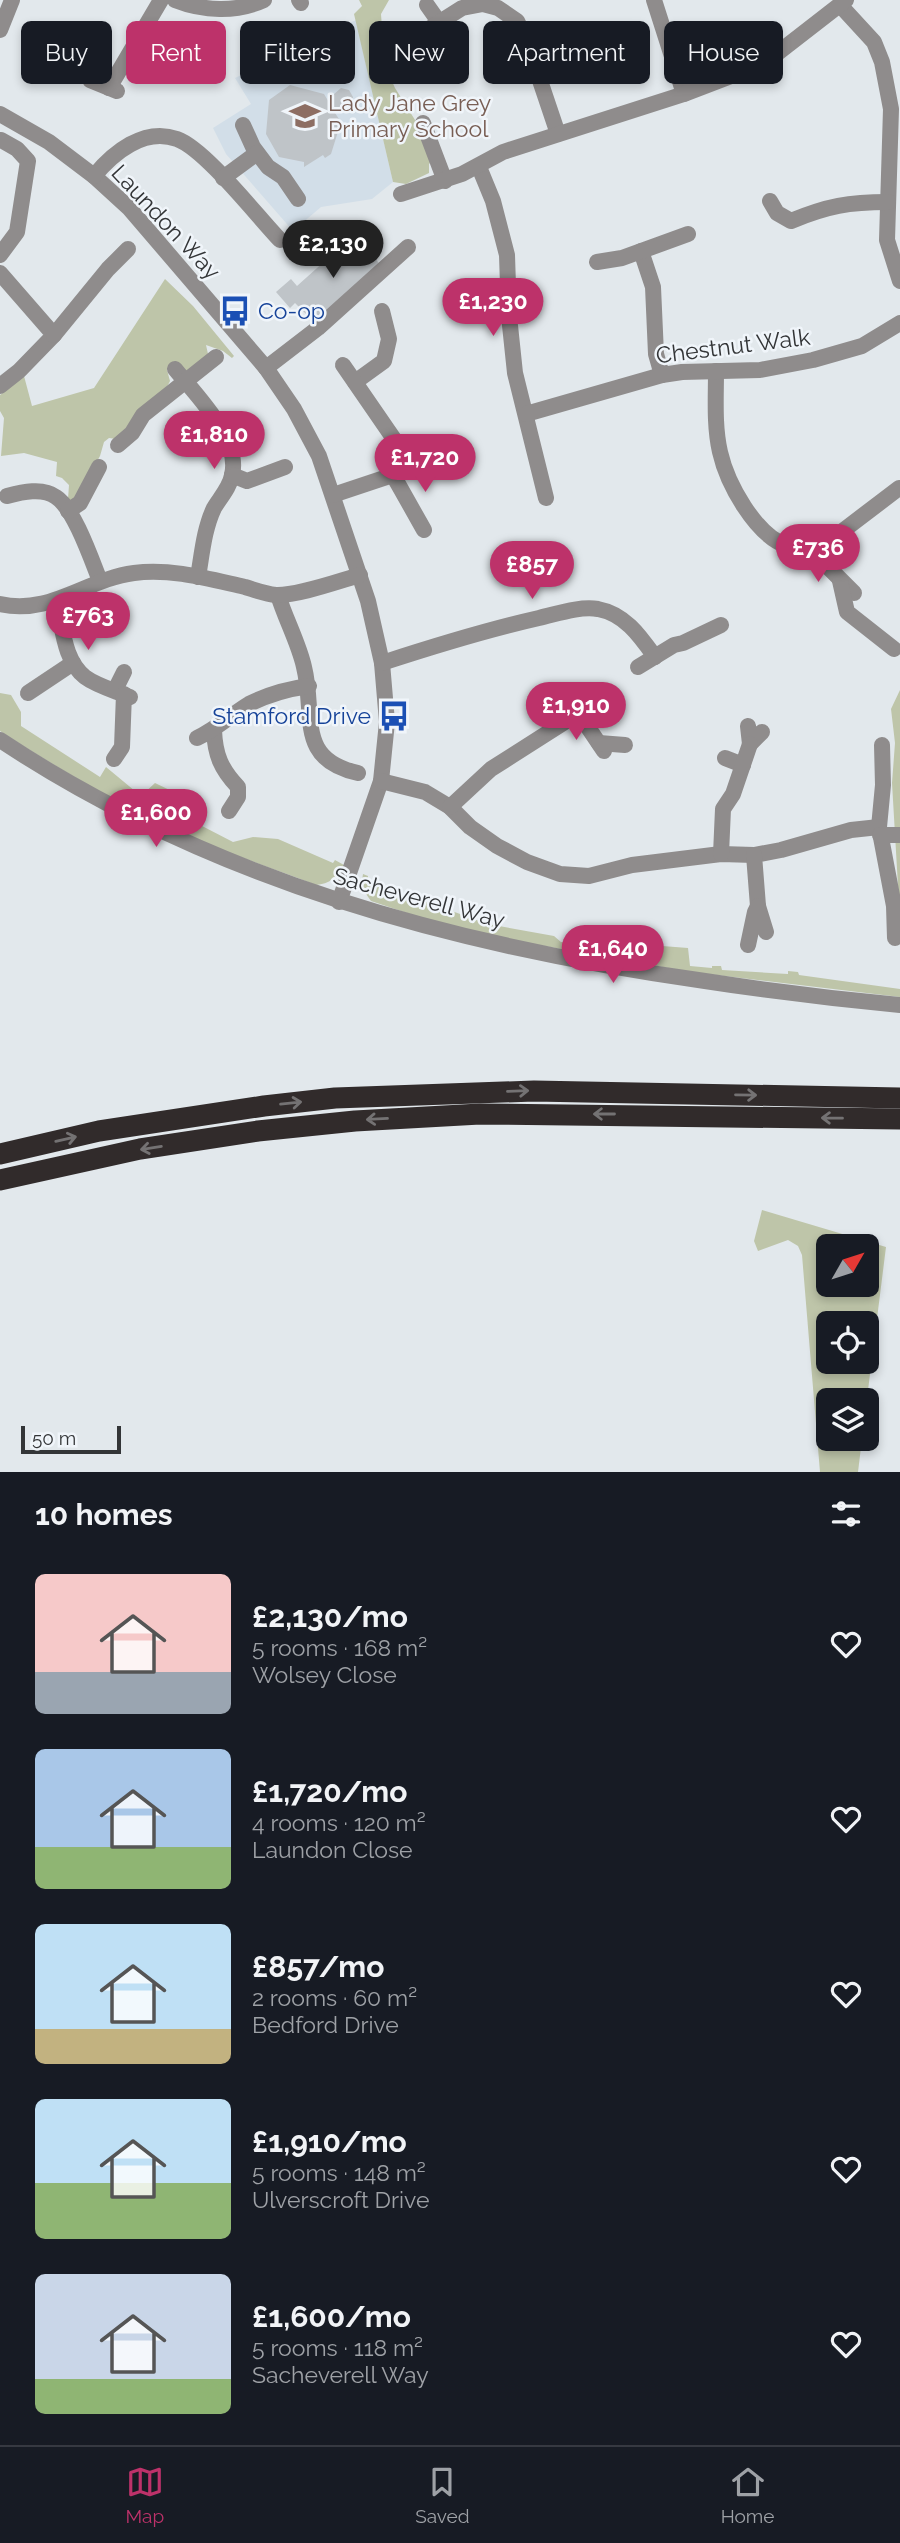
<!DOCTYPE html>
<html lang="en">
<head>
<meta charset="utf-8">
<style>
	body { margin:0; font-family:Raleway,sans-serif; background:#242831; color:#f1f3f6; height:100vh; display:flex; flex-direction:column; font-size:26px; white-space:nowrap }
	* { box-sizing:border-box; margin:0 }
	p { font-size:23px; color:#9ea1a6 }
	.icon { flex:none; width:38px; height:38px; fill:none; stroke:currentColor; stroke-width:2; stroke-linecap:round; stroke-linejoin:round }
	.map { position:relative; height:1472px; overflow:hidden }
	.panel { display:flex; flex-direction:column; background:#171b24; flex:1 }
	.panel>* { flex:none }
	.hud { position:absolute; left:21px; top:21px; width:859px; height:63px; display:flex; gap:14px }
	.needle { width:46px; rotate:51deg }
	.fabs { position:absolute; left:816px; top:1234px; display:grid; gap:14px }
	.fabs a { display:grid; place-items:center; width:63px; height:63px; border-radius:10px; background:#171b24; box-shadow:0 4px 10px #0003; font-size:35px }
	.scale { position:absolute; left:21px; bottom:18px; width:100px; box-sizing:border-box; padding-left:7px; border:4px solid #333537; border-top:0; font-size:19px; line-height:24px; white-space:nowrap; color:#333537; -webkit-text-stroke:5px #f0f5fa; paint-order:stroke }
	.price { position:absolute; translate:-50% -60px; padding:0 16px; border-radius:24px; background:#bd326a; color:#fff; font-size:23px; line-height:46px; filter:drop-shadow(0 2px 4px #0008) }
	.price::after { content:''; position:absolute; left:50%; top:42px; width:21px; height:16px; margin-left:-10px; background:inherit; clip-path:polygon(0 0,100% 0,50% 100%) }
	.price.selected { background:#222; color:#fff }
	ul { padding:0; list-style:none }
	li { display:flex; align-items:center; gap:21px; height:175px; padding:0 35px }
	li span { display:grid; place-items:center; flex:none; width:196px; height:140px; border-radius:10px; color:#555 }
	li>.icon { margin-inline-start:auto }
	span .icon { width:84px; height:84px; fill:#fffc; stroke-width:1 }
	li b { font-size:30px }
	h2 { display:flex; justify-content:space-between; align-items:center; height:84px; padding:0 35px; font-size:30px }
	.chip { padding:0 24px; border-radius:10px; background:#171b24; box-shadow:0 4px 10px #0003; font-size:24px; line-height:63px }
	.chip.selected { background:#bd326a; color:#fff }
	.menu { display:flex; justify-content:space-around; align-items:center; height:98px; border-top:2px solid #363941; background:#171b24; font-size:19px; color:#9ea1a6 }
	.menu a { display:grid; justify-items:center; gap:4px }
	.menu .selected { color:#bd326a }
	.map>svg:first-child { display:block }
	.built { fill:#d2dee8 }
	.green { fill:#bec5a9; fill-rule:evenodd }
	.building { fill:#bfc4c8 }
	.lines { fill:none; stroke-linecap:round; stroke-linejoin:round }
	.minor { stroke:#8f8c8c; stroke-width:16 }
	.highway { stroke:#312b2b; stroke-width:21 }
	.oneway { stroke:#747273 }
	.labels { text-anchor:middle; stroke-width:5; stroke-linejoin:round; paint-order:stroke }
	.education-label { font-size:23px; fill:#785e54; stroke:#f0f5fa; text-anchor:start }
	.street-label { font-size:23px; fill:#333537; stroke:#f0f5fa }
	.transit-label { font-size:23px; fill:#164399; stroke:#f0f5fa; text-anchor:start }
</style>
</head>
<body>
<div class="map">
<svg width="900" height="1472" viewBox="0 0 900 1472">
	<rect width="100%" height="100%" fill="#e2e8ec"/>
	<path class="built" d="M356,20L393,182L372,199L321,207L293,231L226,154L213,128L251,104L235,78Z"/>
	<g class="green">
		<path d="M359,0H389L381,14L382,28L399,39L413,35L415,38L386,68L395,88L420,128L431,162L429,164V173L406,184L393,182L354,14L362,6Z"/>
		<path d="M165,279L193,306L234,356L232,358L223,351L206,345L208,354L187,373L176,363L167,370L170,381L168,385L127,432L116,439L109,438L104,442L100,456L73,504L68,499L69,485L62,478L56,476L57,462L24,453L1,456L4,418L0,411V395L24,376L32,406L94,388Z"/>
		<path d="M900,690V920L892,783L895,743L891,709Z"/>
		<path d="M0,693L11,695L21,712V726L100,777L106,767L141,796L155,783L180,795L175,812L233,842L253,837L278,839L333,863L335,860L344,865C338,877 329,884 316,885C282,872 249,861 216,847C140,817 68,775 0,731Z"/>
		<path d="M363,874L368,876V881L488,924L554,936L561,942L609,946L611,942L688,948L690,966L712,968V966H721L722,970L788,974V971L798,972L799,975L900,989V997L691,972L522,942L437,923L371,901L361,887Z"/>
		<path d="M762,1210L886,1247L866,1406V1400H828V1438L862,1439L858,1472H820L802,1255L798,1246L788,1240L758,1251L754,1241ZM828,1246H866V1284H828ZM828,1323H866V1362H828Z"/>
	</g>
	<g class="building">
		<path d="M290,85L324,94L330,104L333,101V95L341,88L349,90L353,97L352,104L345,110L336,108L333,110L341,122L331,154L325,158L323,155L304,167V162L279,157L266,134L269,100Z"/>
		<path d="M355,234L362,242L366,239L379,253L374,257L382,267L317,325L295,303L290,308L276,292L291,279L297,286Z"/>
	</g>
	<g class="lines">
		<g class="minor">
			<path d="M175,0C203,11 236,13 264,0"/>
			<path d="M299,0L301,3"/>
			<path d="M654,0L684,94"/>
			<path d="M427,5L439,22"/>
			<path d="M840,5L874,42L882,62L891,109L887,240L900,281"/>
			<path d="M0,30L12,0"/>
			<path d="M399,61L421,34L462,8L483,4L498,8L517,21L527,42L558,134"/>
			<path d="M90,80L117,91"/>
			<path d="M109,88L161,0"/>
			<path d="M0,114L49,142L94,176L129,208L266,368L294,409L319,456L368,601L382,663L387,722L381,781L339,902"/>
			<path d="M423,123L445,181"/>
			<path d="M243,125L253,147L268,167L283,177L298,199"/>
			<path d="M479,167L493,201L507,255L509,316L515,373L546,498"/>
			<path d="M94,176C113,153 144,127 177,139C205,149 257,216 280,240"/>
			<path d="M223,178L257,153"/>
			<path d="M401,194L462,174L503,152L684,94L744,71L779,52L846,0"/>
			<path d="M770,201L777,213L791,221C827,206 849,202 888,202"/>
			<path d="M641,251L653,287L656,354L662,375"/>
			<path d="M0,255L17,232L28,161L17,149L1,140"/>
			<path d="M597,262L622,258L688,234"/>
			<path d="M0,273L54,335L19,371L0,386"/>
			<path d="M54,335L108,269L128,249"/>
			<path d="M266,368L318,328L408,247"/>
			<path d="M175,369C196,395 241,439 232,475C230,487 220,498 214,508C204,529 202,554 198,577"/>
			<path d="M716,371C716,398 714,426 720,452C727,483 755,535 787,546C797,549 808,549 819,549L899,488"/>
			<path d="M355,382L384,361L389,339L382,311"/>
			<path d="M526,414L662,375L682,372L760,370L813,360L862,346L900,323"/>
			<path d="M118,445L132,433L143,415L216,357"/>
			<path d="M232,475L247,481L285,467"/>
			<path d="M393,475L424,530"/>
			<path d="M333,495L393,475L396,442L343,365"/>
			<path d="M7,496C22,492 43,487 56,497C74,508 92,561 100,581"/>
			<path d="M68,511L80,503L99,467"/>
			<path d="M819,549L825,564L854,593"/>
			<path d="M840,581L847,612L894,649"/>
			<path d="M278,595C285,618 299,644 304,667C316,715 295,759 358,773"/>
			<path d="M56,601C63,626 63,660 85,677C97,686 116,691 130,697"/>
			<path d="M0,604C49,616 87,579 134,573C171,568 209,579 245,587C255,590 266,594 276,595C297,596 339,581 360,575"/>
			<path d="M382,663C434,646 486,630 539,618C557,614 579,606 598,609C625,614 640,636 655,657"/>
			<path d="M638,667L674,645L683,643L721,625"/>
			<path d="M115,690L124,672"/>
			<path d="M28,693L73,663"/>
			<path d="M579,714L604,751"/>
			<path d="M748,726L750,744L762,732"/>
			<path d="M214,730C215,755 221,769 238,787V797L229,811"/>
			<path d="M197,738C216,729 231,715 249,704C269,694 287,689 309,686"/>
			<path d="M0,740C213,881 455,946 705,981C770,991 835,999 900,1005"/>
			<path d="M599,743L625,745"/>
			<path d="M882,745L883,785L879,827L894,906L895,938"/>
			<path d="M725,758L743,765"/>
			<path d="M114,759L122,747L124,694"/>
			<path d="M381,781L425,792L450,807L470,827L497,846L527,862L560,874L589,876L632,865L721,854L754,855L781,850L851,830L879,827"/>
			<path d="M450,807L491,769L593,704"/>
			<path d="M880,835H900"/>
			<path d="M721,854L723,809L733,794L750,744"/>
			<path d="M754,855L758,906"/>
			<path d="M748,945L755,912L758,906L766,932"/>
		</g>
		<g class="highway">
			<path d="M0,1154L99,1131L264,1106L335,1098L534,1091L900,1098"/>
			<path d="M0,1180L140,1149L258,1131L355,1121L480,1114L900,1119"/>
		</g>
	</g>
	<defs><path id="oneway-shaft" d="M-6 0H5M1.5-3L5.5 0L1.5 3" fill="none" stroke-width="1.6" stroke-linecap="round" stroke-linejoin="round" transform="scale(1.75)"/></defs>
	<g class="oneway">
		<use href="#oneway-shaft" transform="translate(518 1091) rotate(-2)"/>
		<use href="#oneway-shaft" transform="translate(746 1095) rotate(1)"/>
		<use href="#oneway-shaft" transform="translate(291 1103) rotate(-6)"/>
		<use href="#oneway-shaft" transform="translate(604 1114) rotate(-180)"/>
		<use href="#oneway-shaft" transform="translate(832 1118) rotate(-179)"/>
		<use href="#oneway-shaft" transform="translate(377 1119) rotate(177)"/>
		<use href="#oneway-shaft" transform="translate(66 1139) rotate(-13)"/>
		<use href="#oneway-shaft" transform="translate(151 1148) rotate(171)"/>
	</g>
	<defs>
		<g id="school-bare" transform="scale(2.415)"><path d="M0-5L7-2L0 1L-7-2ZM-4 1L0 2.5L4 1V4Q0 6-4 4Z" fill="#8d6e63" stroke="#f0f5fa" stroke-width="2.5" paint-order="stroke"/></g>
		<g id="bus-bare" transform="scale(2.415)"><path d="M-5-6H5V4H4V6H2V4H-2V6H-4V4H-5ZM-3.5-4V0h7V-4ZM-3.5 1.2v1.5H-2V1.2ZM2 1.2v1.5H3.5V1.2Z" fill="#1a4fb4" stroke="#f0f5fa" stroke-width="2.5" paint-order="stroke"/></g>
	</defs>
	<g fill-rule="evenodd">
		<use href="#school-bare" x="305" y="116"/>
		<use href="#bus-bare" x="235" y="311"/>
		<use href="#bus-bare" x="394" y="716"/>
	</g>
	<g class="labels">
		<g class="education-label">
			<text x="328" y="111">Lady Jane Grey<tspan x="328" dy="26">Primary School</tspan></text>
		</g>
		<g class="street-label">
			<text transform="translate(166 222) rotate(47)" y="8">Laundon Way</text>
			<text transform="translate(733 346) rotate(-7)" y="8">Chestnut Walk</text>
			<text transform="translate(419 898) rotate(15)" y="8">Sacheverell Way</text>
		</g>
		<g class="transit-label">
			<text x="258" y="319">Co-op</text>
			<text x="371" y="724" text-anchor="end">Stamford Drive</text>
		</g>
	</g>
</svg>
<div class="fabs">
<a><svg class="needle" viewBox="-14 -14 28 28"><path d="M0-13l5 13h-10z" fill="#e53935"/><path d="M0 13l5-13h-10z" fill="#9ea1a6"/></svg></a>
<a><svg class="icon" aria-label="locate" viewBox="0 0 24 24"><circle cx="12" cy="12" r="6"/><path d="M12 2v4M12 18v4M2 12h4M18 12h4"/></svg></a>
<a><svg class="icon" aria-label="layers" viewBox="0 0 24 24"><path d="M12 4l9 5-9 5-9-5zM3 14l9 5 9-5"/></svg></a>
</div>
<div class="scale">50 m</div>
<b class="price selected" style="left:333px;top:280px">£2,130</b>
<b class="price" style="left:493px;top:338px">£1,230</b>
<b class="price" style="left:214px;top:471px">£1,810</b>
<b class="price" style="left:425px;top:494px">£1,720</b>
<b class="price" style="left:818px;top:584px">£736</b>
<b class="price" style="left:532px;top:601px">£857</b>
<b class="price" style="left:88px;top:652px">£763</b>
<b class="price" style="left:576px;top:742px">£1,910</b>
<b class="price" style="left:156px;top:849px">£1,600</b>
<b class="price" style="left:613px;top:985px">£1,640</b>
<div class="hud">
<a class="chip">Buy</a>
<a class="chip selected">Rent</a>
<a class="chip">Filters</a>
<a class="chip">New</a>
<a class="chip">Apartment</a>
<a class="chip">House</a>
</div>
</div>
<section class="panel">
<h2>10 homes<svg class="icon" aria-label="filters" viewBox="0 0 24 24"><path d="M4 7h16M4 17h16"/><circle cx="9" cy="7" r="2"/><circle cx="15" cy="17" r="2"/></svg></h2>
<ul>
<li><span style="background:linear-gradient(#f6c9c9 70%,#9aa5b1 0)"><svg class="icon" aria-label="home" viewBox="0 0 24 24"><path d="M3 11l9-7 9 7M6 9v11h12V9"/></svg></span><div><b>£2,130/mo</b><p>5 rooms · 168 m²</p><p>Wolsey Close</p></div><svg class="icon" aria-label="heart" viewBox="0 0 24 24"><path d="M12 20l-8-8c-3-5 5-10 8-4 3-6 11-1 8 4z"/></svg></li>
<li><span style="background:linear-gradient(#a9c7e8 70%,#8fb573 0)"><svg class="icon" aria-label="home" viewBox="0 0 24 24"><path d="M3 11l9-7 9 7M6 9v11h12V9"/></svg></span><div><b>£1,720/mo</b><p>4 rooms · 120 m²</p><p>Laundon Close</p></div><svg class="icon" aria-label="heart" viewBox="0 0 24 24"><path d="M12 20l-8-8c-3-5 5-10 8-4 3-6 11-1 8 4z"/></svg></li>
<li><span style="background:linear-gradient(#bfe0f5 75%,#c2b280 0)"><svg class="icon" aria-label="home" viewBox="0 0 24 24"><path d="M3 11l9-7 9 7M6 9v11h12V9"/></svg></span><div><b>£857/mo</b><p>2 rooms · 60 m²</p><p>Bedford Drive</p></div><svg class="icon" aria-label="heart" viewBox="0 0 24 24"><path d="M12 20l-8-8c-3-5 5-10 8-4 3-6 11-1 8 4z"/></svg></li>
<li><span style="background:linear-gradient(#bfe0f5 60%,#8fb573 0)"><svg class="icon" aria-label="home" viewBox="0 0 24 24"><path d="M3 11l9-7 9 7M6 9v11h12V9"/></svg></span><div><b>£1,910/mo</b><p>5 rooms · 148 m²</p><p>Ulverscroft Drive</p></div><svg class="icon" aria-label="heart" viewBox="0 0 24 24"><path d="M12 20l-8-8c-3-5 5-10 8-4 3-6 11-1 8 4z"/></svg></li>
<li><span style="background:linear-gradient(#c9d6e8 75%,#8fb573 0)"><svg class="icon" aria-label="home" viewBox="0 0 24 24"><path d="M3 11l9-7 9 7M6 9v11h12V9"/></svg></span><div><b>£1,600/mo</b><p>5 rooms · 118 m²</p><p>Sacheverell Way</p></div><svg class="icon" aria-label="heart" viewBox="0 0 24 24"><path d="M12 20l-8-8c-3-5 5-10 8-4 3-6 11-1 8 4z"/></svg></li>
</ul>
</section>
<nav class="menu">
<a class="selected"><svg class="icon" aria-label="map" viewBox="0 0 24 24"><path d="M3 6l6-2 6 2 6-2v14l-6 2-6-2-6 2zM9 4v14M15 6v14"/></svg>Map</a>
<a><svg class="icon" aria-label="saved" viewBox="0 0 24 24"><path d="M7 4h10v16l-5-4-5 4z"/></svg>Saved</a>
<a><svg class="icon" aria-label="home" viewBox="0 0 24 24"><path d="M3 11l9-7 9 7M6 9v11h12V9"/></svg>Home</a>
</nav>
</body>
</html>
